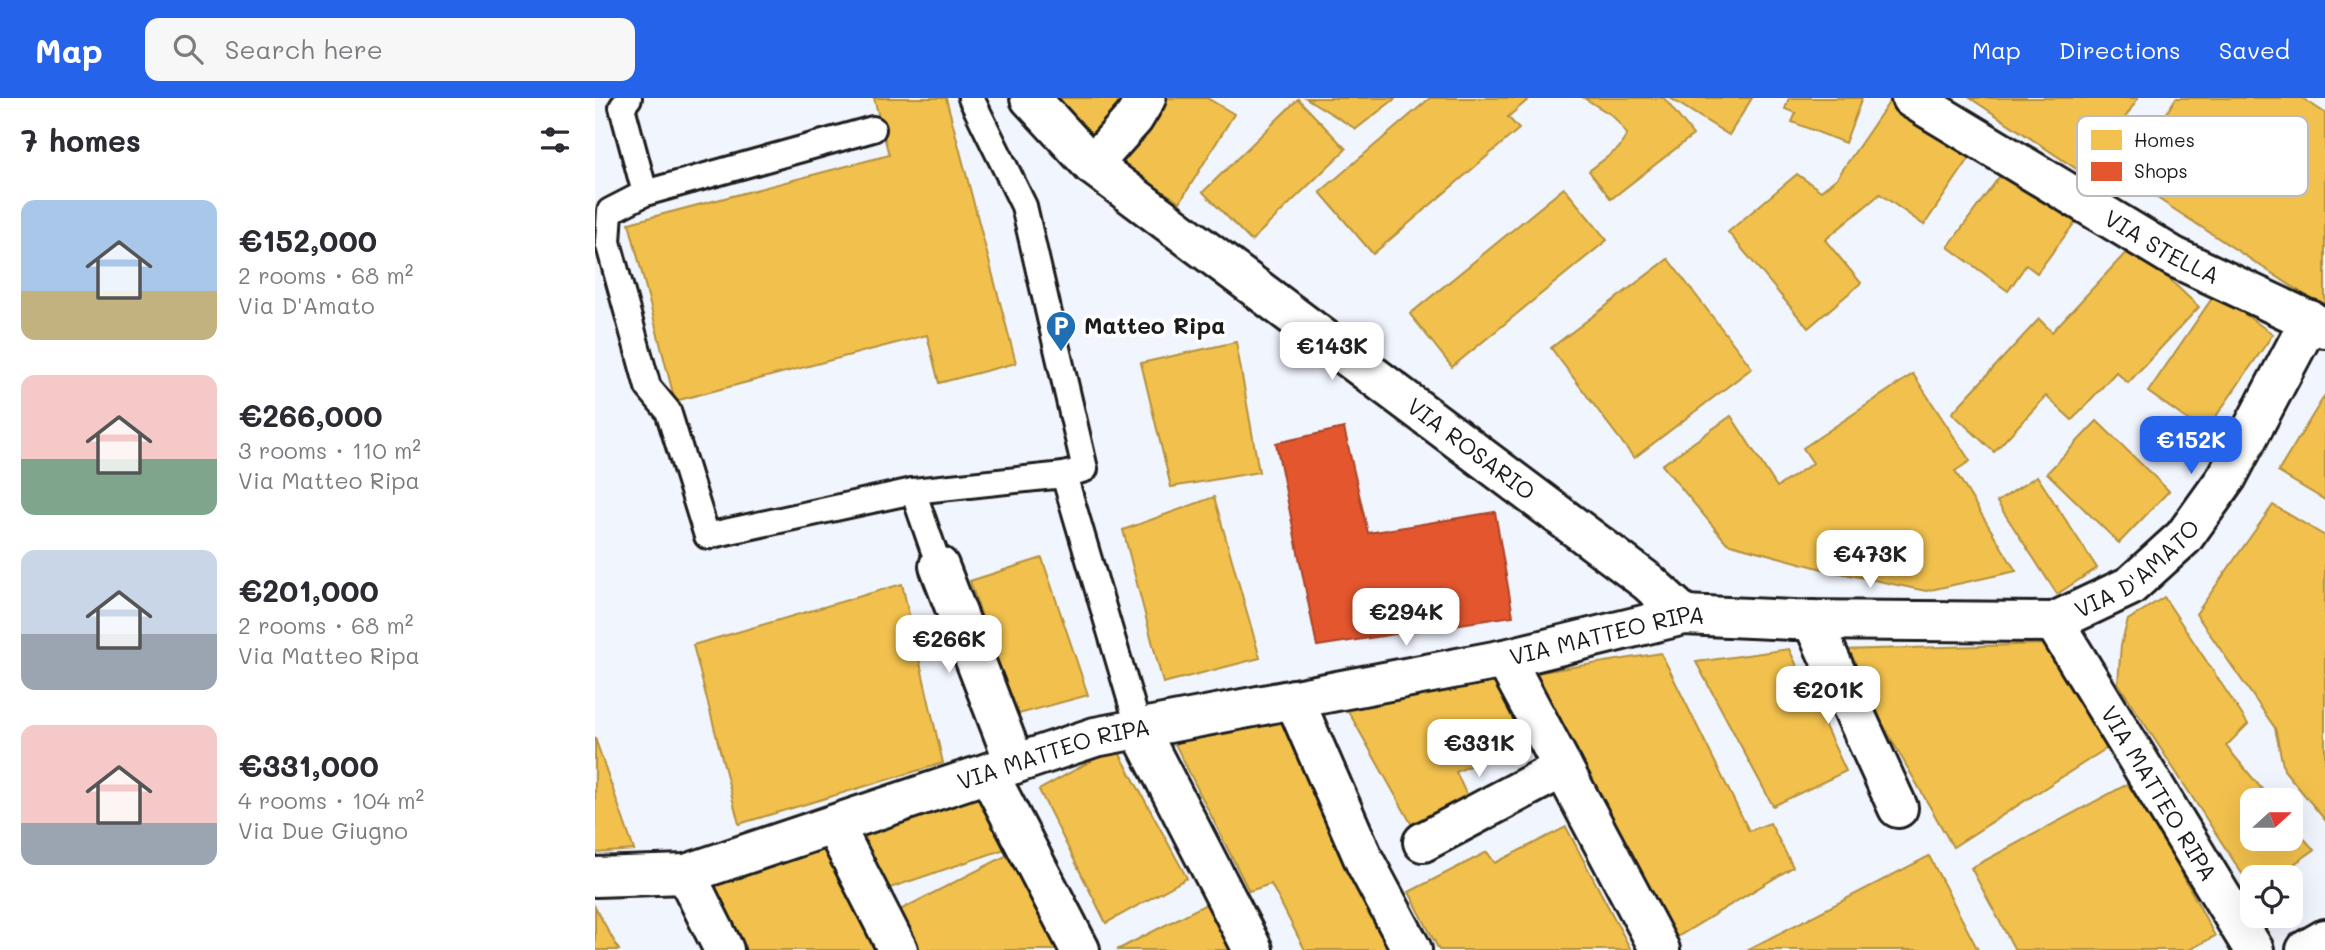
<!DOCTYPE html>
<html lang="en">
<head>
<meta charset="utf-8">
<style>
	body { margin:0; font-family:Mali,sans-serif; background:#f7f7f7; color:#2b2b33; height:100vh; display:flex; flex-direction:column; font-size:26px; white-space:nowrap }
	* { box-sizing:border-box; margin:0 }
	p { font-size:23px; color:#7c7c81 }
	.icon { flex:none; width:38px; height:38px; fill:none; stroke:currentColor; stroke-width:2; stroke-linecap:round; stroke-linejoin:round }
	.map { position:relative; flex:1; overflow:hidden }
	.details { display:flex; flex-direction:column; background:#fff; width:595px }
	.details>* { flex:none }
	.needle { width:46px; rotate:69deg }
	.buttons { position:absolute; left:1645px; top:690px; display:grid; gap:14px }
	.buttons a { display:grid; place-items:center; width:63px; height:63px; border-radius:14px; background:#fff; box-shadow:0 7px 28px #0002; font-size:35px }
	.price { position:absolute; translate:-50% -60px; padding:0 16px; border-radius:14px; background:#fff; color:#222; font-size:23px; line-height:46px; filter:drop-shadow(0 2px 4px #0008) }
	.price::after { content:''; position:absolute; left:50%; top:42px; width:21px; height:16px; margin-left:-10px; background:inherit; clip-path:polygon(0 0,100% 0,50% 100%) }
	.price.on { background:#2563eb; color:#fff }
	ul { padding:0; list-style:none }
	li { display:flex; align-items:center; gap:21px; height:175px; padding:0 21px }
	li span { display:grid; place-items:center; flex:none; width:196px; height:140px; border-radius:14px; color:#555 }
	li>.icon { margin-inline-start:auto }
	span .icon { width:84px; height:84px; fill:#fffc; stroke-width:1 }
	li b { font-size:30px }
	h2 { display:flex; justify-content:space-between; align-items:center; height:84px; padding:0 21px; font-size:30px }
	header { display:flex; align-items:center; gap:42px; box-sizing:border-box; height:98px; padding:0 35px; background:#2563eb; color:#fff }
	header strong { font-size:33px }
	nav { display:flex; gap:38px; margin-inline-start:auto; font-size:24px }
	.search { width:490px; height:63px; background:#f7f7f7; display:flex; align-items:center; gap:18px; box-sizing:border-box; padding:0 24px; border-radius:14px; color:#7c7c81; font-size:26px }
	main { display:flex; flex:1; min-height:0 }
	.map>svg:first-child { display:block }
	.homes { fill:#f2c14e; stroke:#b2903f; stroke-width:2 }
	.shops { fill:#e4572e; stroke:#a84529; stroke-width:2 }
	.lines { fill:none; stroke-linecap:round; stroke-linejoin:round }
	.service-casing { stroke:#1c1c1c; stroke-width:30 }
	.minor-casing { stroke:#1c1c1c; stroke-width:44 }
	.secondary-casing { stroke:#1c1c1c; stroke-width:44 }
	.service { stroke:#fff; stroke-width:24 }
	.minor { stroke:#fff; stroke-width:38 }
	.secondary { stroke:#fff; stroke-width:38 }
	.labels { text-anchor:middle; stroke-width:7; stroke-linejoin:round; paint-order:stroke }
	.street-label { font-size:23px; fill:#1c1c1c; stroke:#fff }
	.poi-label { font-size:23px; font-weight:bold; fill:#1c1c1c; stroke:#fff; text-anchor:start }
	.key { fill:#fff; stroke:#bbb; stroke-width:2 }
	.key-label { font-size:19px; fill:#1c1c1c }
</style>
</head>
<body>
<header>
<strong>Map</strong>
<div class="search"><svg class="icon" aria-label="search" viewBox="0 0 24 24"><circle cx="10" cy="10" r="6"/><path d="M15 15l6 6"/></svg>Search here</div>
<nav><a>Map</a><a>Directions</a><a>Saved</a></nav>
</header>
<main>
<section class="details">
<h2>7 homes<svg class="icon" aria-label="filters" viewBox="0 0 24 24"><path d="M4 7h16M4 17h16"/><circle cx="9" cy="7" r="2"/><circle cx="15" cy="17" r="2"/></svg></h2>
<ul>
<li><span style="background:linear-gradient(#a9c7e8 65%,#c2b280 0)"><svg class="icon" aria-label="home" viewBox="0 0 24 24"><path d="M3 11l9-7 9 7M6 9v11h12V9"/></svg></span><div><b>€152,000</b><p>2 rooms · 68 m²</p><p>Via D'Amato</p></div></li>
<li><span style="background:linear-gradient(#f6c9c9 60%,#7fa58c 0)"><svg class="icon" aria-label="home" viewBox="0 0 24 24"><path d="M3 11l9-7 9 7M6 9v11h12V9"/></svg></span><div><b>€266,000</b><p>3 rooms · 110 m²</p><p>Via Matteo Ripa</p></div></li>
<li><span style="background:linear-gradient(#c9d6e8 60%,#9aa5b1 0)"><svg class="icon" aria-label="home" viewBox="0 0 24 24"><path d="M3 11l9-7 9 7M6 9v11h12V9"/></svg></span><div><b>€201,000</b><p>2 rooms · 68 m²</p><p>Via Matteo Ripa</p></div></li>
<li><span style="background:linear-gradient(#f6c9c9 70%,#9aa5b1 0)"><svg class="icon" aria-label="home" viewBox="0 0 24 24"><path d="M3 11l9-7 9 7M6 9v11h12V9"/></svg></span><div><b>€331,000</b><p>4 rooms · 104 m²</p><p>Via Due Giugno</p></div></li>
</ul>
</section>
<div class="map">
<svg width="1730" height="852" viewBox="0 0 1730 852">
	<rect width="100%" height="100%" fill="#f1f5fe"/>
	<filter id="ink" filterUnits="userSpaceOnUse"><feTurbulence type="fractalNoise" baseFrequency=".0143" numOctaves="2"/><feDisplacementMap in="SourceGraphic" scale="14" xChannelSelector="R" yChannelSelector="G"/><feConvolveMatrix kernelMatrix="1 2 1 2 8 2 1 2 1" color-interpolation-filters="sRGB"/></filter>
	<g filter="url(#ink)">
		<g class="homes">
			<path d="M279,0H351L421,265L344,285L332,237L80,303L34,125L294,57Z"/>
			<path d="M464,0H535L503,45Z"/>
			<path d="M560,0H612L639,16L585,104L521,64Z"/>
			<path d="M711,0H801L761,31Z"/>
			<path d="M835,0H935L913,19L924,31L778,156L725,94Z"/>
			<path d="M989,0H1069L1098,37L1016,101L994,73L1024,50L1032,36L1018,18Z"/>
			<path d="M1075,0H1157L1134,37Z"/>
			<path d="M1194,0H1267L1250,45L1197,24L1201,15L1190,11Z"/>
			<path d="M1297,0H1305L1378,55L1329,127L1285,96L1230,142L1266,185L1213,230L1133,134L1202,76L1226,93L1242,80Z"/>
			<path d="M1375,0H1543L1492,78Z"/>
			<path d="M1581,0H1707L1730,15V210L1530,79Z"/>
			<path d="M703,1L751,51L656,143L608,94Z"/>
			<path d="M1410,71L1481,123L1442,175L1431,167L1413,193L1353,149Z"/>
			<path d="M969,90L1012,142L857,269L815,216Z"/>
			<path d="M1538,147L1604,209L1533,285L1521,274L1477,322L1451,298L1399,354L1357,315L1444,221L1457,234Z"/>
			<path d="M1073,161L1157,270L1039,360L956,250Z"/>
			<path d="M1620,196L1678,236L1610,334L1553,294Z"/>
			<path d="M641,244L664,374L576,389L546,265Z"/>
			<path d="M1318,276L1375,363L1360,373L1421,473L1331,493L1231,472L1132,445L1067,367L1136,318L1182,389L1218,365L1208,350Z"/>
			<path d="M1730,297V402L1683,374Z"/>
			<path d="M1502,323L1574,393L1524,445L1452,375Z"/>
			<path d="M1442,378L1502,470L1462,496L1402,404Z"/>
			<path d="M619,399L665,560L568,585L528,432Z"/>
			<path d="M1678,407L1730,438V722L1689,672L1680,630L1601,516Z"/>
			<path d="M447,460L493,597L420,617L375,483Z"/>
			<path d="M307,486L348,665L144,726L98,547Z"/>
			<path d="M1569,499L1653,626L1631,648L1676,702H1657V740H1696V725L1719,752L1680,779H1657V791L1523,585L1526,547L1533,522Z"/>
			<path d="M1457,546L1512,650L1358,749L1245,552Z"/>
			<path d="M1194,551L1251,673L1178,708L1101,564Z"/>
			<path d="M1066,555L1154,733L1175,725L1198,769L1082,839L934,576Z"/>
			<path d="M898,577L934,641L861,674L872,698L817,727L747,602Z"/>
			<path d="M695,608L804,852H710L676,786L654,793L576,638Z"/>
			<path d="M0,640L39,752L0,755Z"/>
			<path d="M521,649L592,780L511,825L444,692Z"/>
			<path d="M1538,683L1620,838L1594,852H1420L1376,770Z"/>
			<path d="M388,691L422,747L286,793L264,735Z"/>
			<path d="M971,729L1036,852H844L814,794L892,754L900,765Z"/>
			<path d="M235,741L291,852H146L111,784Z"/>
			<path d="M424,751L476,852H322L303,813Z"/>
			<path d="M1334,758L1383,852H1152Z"/>
			<path d="M617,803L642,852H522Z"/>
			<path d="M0,809L24,852H0Z"/>
		</g>
		<path class="shops" d="M749,330L773,435L900,414L918,518L722,548L681,345Z"/>
		<g class="lines">
			<g class="service-casing">
				<g id="service">
					<path d="M34,0L27,9L50,95L15,113L13,144L53,289L73,313L112,438L318,393L344,468"/>
					<path d="M50,95L278,31"/>
					<path d="M469,377L544,631"/>
					<path d="M318,393L469,377L490,371L429,108L376,0"/>
				</g>
			</g>
			<g class="minor-casing">
				<g id="minor">
					<path id="s1" d="M435,0L497,67L1053,484L1089,517"/>
					<path id="s2" d="M1316,0L1579,159L1730,230"/>
					<path d="M497,67L539,20L551,0"/>
					<path d="M344,468L420,666"/>
					<path d="M1217,522L1303,710"/>
					<path id="s3" d="M1459,524L1659,852"/>
					<path d="M910,561L1065,852"/>
					<path d="M699,601L770,764L817,852"/>
					<path d="M544,631L658,852"/>
					<path d="M393,675L485,852"/>
					<path d="M239,727L303,852"/>
					<path d="M828,744L968,670"/>
					<path d="M91,776L129,852"/>
					<path id="s4" d="M0,779L91,776L500,639L910,561L1089,517L1199,522L1459,524L1535,488L1589,439L1632,379L1715,222"/>
				</g>
			</g>
			<g class="secondary-casing">
				<path id="secondary" d="M1711,852L1730,841"/>
			</g>
			<use href="#service" class="service"/>
			<use href="#minor" class="minor"/>
			<use href="#secondary" class="secondary"/>
		</g>
	</g>
	<defs>
		<g id="parking-pin" transform="scale(1.575)"><path d="M0 17L-7.5 6A9.5 9.5 0 1 1 7.5 6Z" fill="#1f6fb2" stroke="#fff"/><path d="M-3.5-5.5H1a3.5 3.5 0 0 1 0 7H-1V5.5H-3.5ZM-1-3.4V-.6H.8a1.4 1.4 0 0 0 0-2.8Z" fill="#fff"/></g>
	</defs>
	<g fill-rule="evenodd">
		<use href="#parking-pin" x="466" y="228"/>
	</g>
	<g class="labels">
		<g class="street-label">
			<text dy="8" stroke="none"><textPath href="#s2" startOffset="292">VIA STELLA</textPath></text>
			<text dy="8" stroke="none"><textPath href="#s1" startOffset="565">VIA ROSARIO</textPath></text>
			<text dy="8" stroke="none"><textPath href="#s4" startOffset="1594">VIA D'AMATO</textPath></text>
			<text dy="8" stroke="none"><textPath href="#s4" startOffset="1045">VIA MATTEO RIPA</textPath></text>
			<text dy="8" stroke="none"><textPath href="#s4" startOffset="478">VIA MATTEO RIPA</textPath></text>
			<text dy="8" stroke="none"><textPath href="#s3" startOffset="201">VIA MATTEO RIPA</textPath></text>
		</g>
		<g class="poi-label">
			<text x="489" y="236">Matteo Ripa</text>
		</g>
	</g>
	<rect x="1482" y="18" width="231" height="80" rx="10" class="key"/>
	<rect x="1496" y="32" width="31" height="20" fill="#f2c14e"/>
	<rect x="1496" y="64" width="31" height="19" fill="#e4572e"/>
	<g class="key-label">
		<text x="1539" y="49">Homes</text>
		<text x="1539" y="80">Shops</text>
	</g>
</svg>
<div class="buttons">
<a><svg class="needle" viewBox="-14 -14 28 28"><path d="M0-13l5 13h-10z" fill="#e53935"/><path d="M0 13l5-13h-10z" fill="#7c7c81"/></svg></a>
<a><svg class="icon" aria-label="locate" viewBox="0 0 24 24"><circle cx="12" cy="12" r="6"/><path d="M12 2v4M12 18v4M2 12h4M18 12h4"/></svg></a>
</div>
<b class="price" style="left:737px;top:284px">€143K</b>
<b class="price on" style="left:1596px;top:378px">€152K</b>
<b class="price" style="left:1275px;top:492px">€473K</b>
<b class="price" style="left:811px;top:550px">€294K</b>
<b class="price" style="left:354px;top:577px">€266K</b>
<b class="price" style="left:1233px;top:628px">€201K</b>
<b class="price" style="left:884px;top:681px">€331K</b>
</div>
</main>
</body>
</html>
